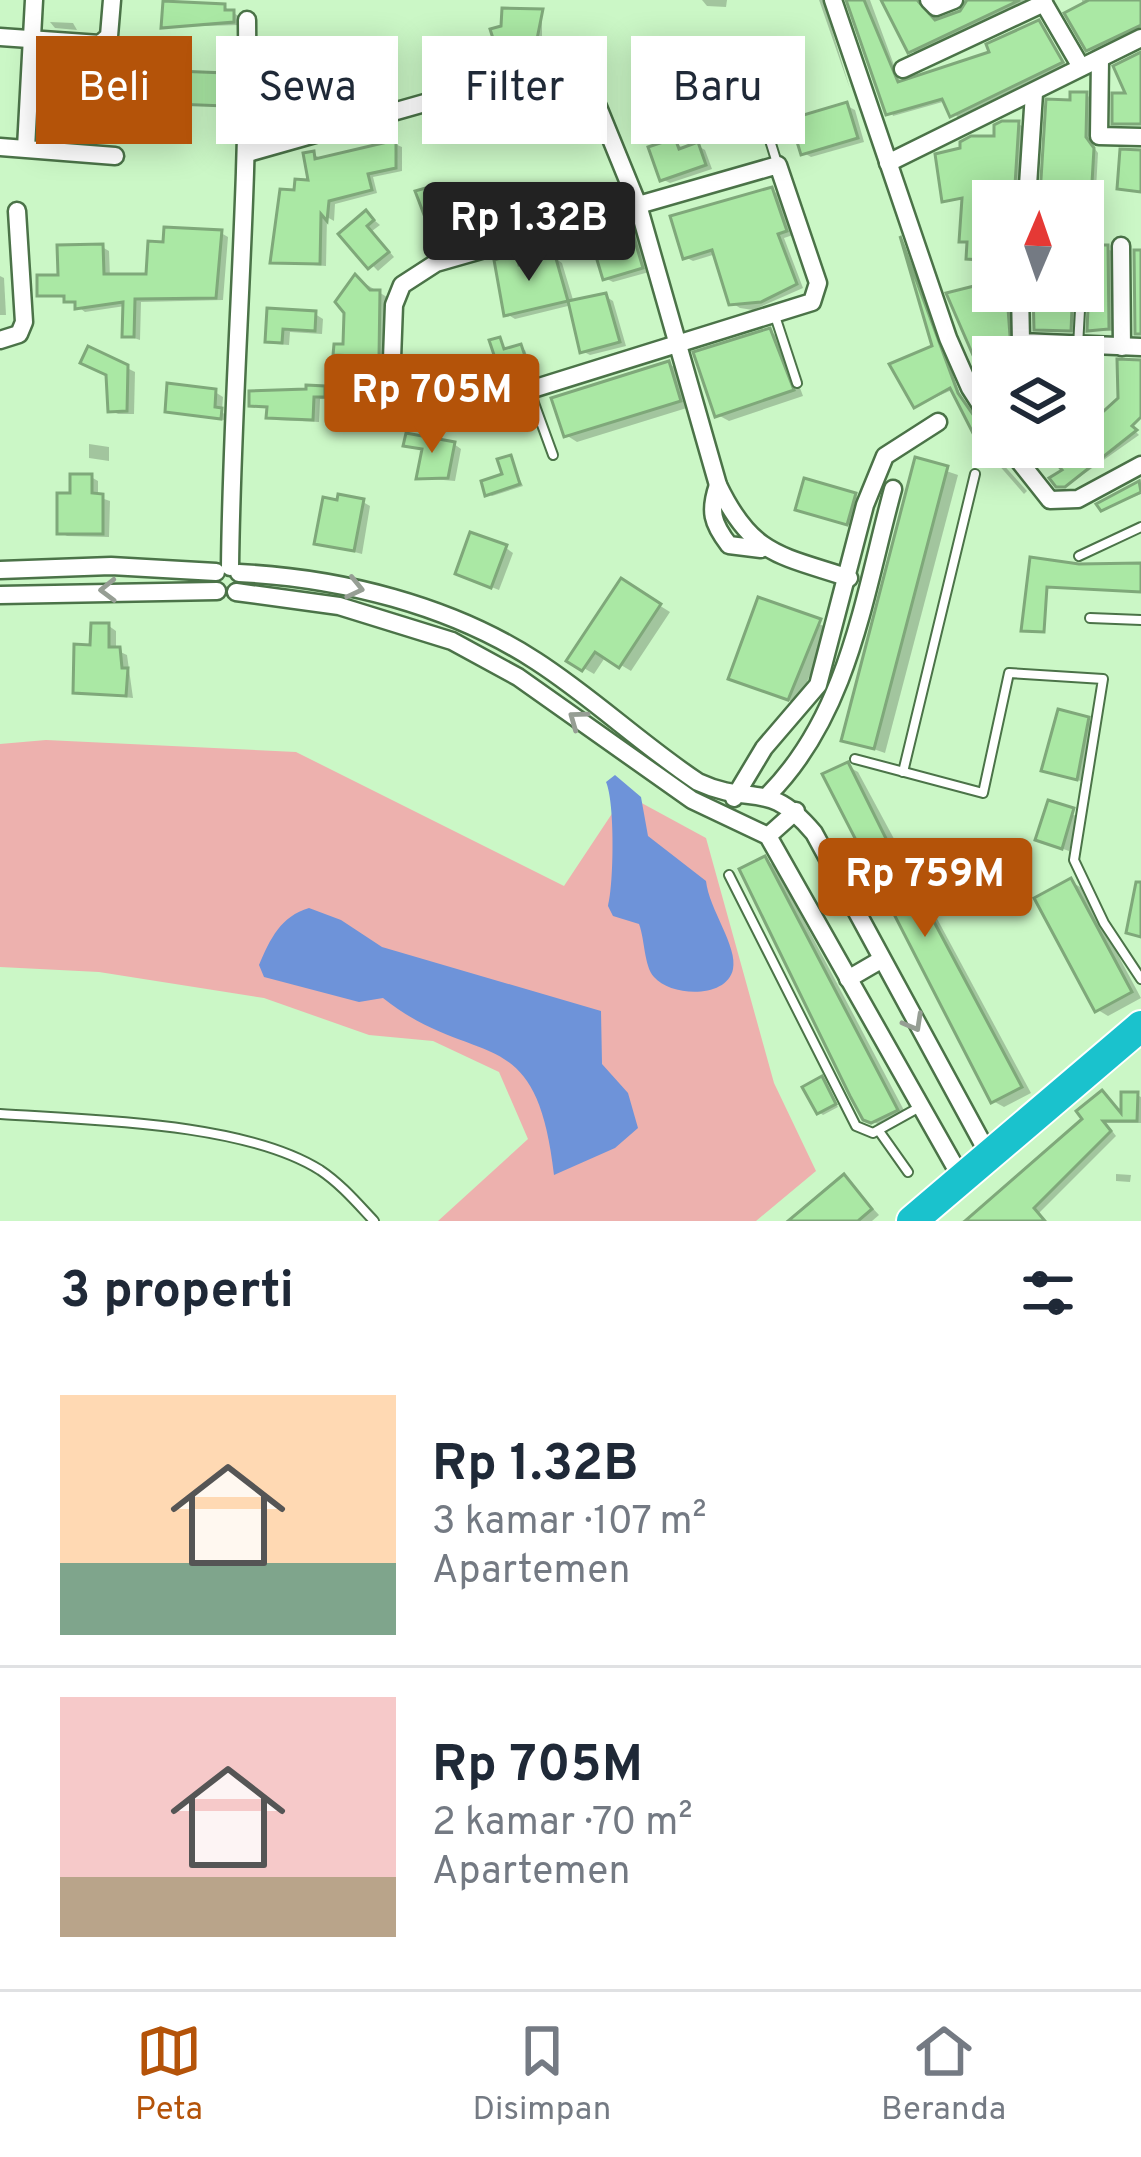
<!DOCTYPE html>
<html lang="id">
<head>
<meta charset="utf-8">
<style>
	body { margin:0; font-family:Overpass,sans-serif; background:#f6f6f7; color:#1f2937; height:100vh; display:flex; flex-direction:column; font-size:45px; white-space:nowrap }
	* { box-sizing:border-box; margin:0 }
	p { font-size:39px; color:#747a83 }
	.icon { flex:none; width:66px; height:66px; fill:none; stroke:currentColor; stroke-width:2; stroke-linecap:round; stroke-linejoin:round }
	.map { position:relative; height:1221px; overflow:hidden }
	.side { display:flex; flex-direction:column; background:#fff; flex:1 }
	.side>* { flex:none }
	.banner { position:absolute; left:36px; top:36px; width:1071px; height:108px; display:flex; gap:24px }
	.needle { width:78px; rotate:2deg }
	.fabs { position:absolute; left:972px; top:180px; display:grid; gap:24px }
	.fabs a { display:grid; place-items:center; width:132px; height:132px; border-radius:0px; background:#fff; box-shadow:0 6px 30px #0003; font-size:60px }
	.price { position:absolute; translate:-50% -102px; padding:0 27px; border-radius:12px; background:#b45309; color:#fff; font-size:39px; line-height:78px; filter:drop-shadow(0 3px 6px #0008) }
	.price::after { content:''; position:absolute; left:50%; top:72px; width:36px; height:27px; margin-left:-18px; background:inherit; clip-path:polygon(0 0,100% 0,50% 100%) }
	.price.on { background:#222; color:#fff }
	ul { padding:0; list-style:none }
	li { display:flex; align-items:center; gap:36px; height:300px; padding:0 60px }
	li+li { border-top:3px solid #e0e1e3 }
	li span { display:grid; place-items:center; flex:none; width:336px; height:240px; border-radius:0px; color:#555 }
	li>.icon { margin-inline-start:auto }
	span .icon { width:144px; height:144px; fill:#fffc; stroke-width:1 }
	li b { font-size:51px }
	h2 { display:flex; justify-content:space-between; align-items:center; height:144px; padding:0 60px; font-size:51px }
	.pill { padding:0 42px; border-radius:0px; background:#fff; box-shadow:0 6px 30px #0003; font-size:42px; line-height:108px }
	.pill.on { background:#b45309; color:#fff }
	.tabs { display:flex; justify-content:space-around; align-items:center; height:168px; border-top:3px solid #e0e1e3; background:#fff; font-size:33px; color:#747a83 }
	.tabs a { display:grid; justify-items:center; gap:6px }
	.tabs .on { color:#b45309 }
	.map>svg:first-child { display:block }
	.green { fill:#edb1ae }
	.water { fill:#6e93d9 }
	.shadow { fill:#0003 }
	.building { fill:#aae8a4; stroke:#7fa87a; stroke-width:3 }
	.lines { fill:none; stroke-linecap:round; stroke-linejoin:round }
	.lane-casing { stroke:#4b7348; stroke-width:12 }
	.street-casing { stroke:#4b7348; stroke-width:21 }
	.highway-casing { stroke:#fff; stroke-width:34 }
	.lane { stroke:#fff; stroke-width:8 }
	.street { stroke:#fff; stroke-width:16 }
	.highway { stroke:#1ac2cd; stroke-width:30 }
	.oneway { stroke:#969e94 }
</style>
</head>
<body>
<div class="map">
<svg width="1141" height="1221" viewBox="0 0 1141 1221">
	<rect width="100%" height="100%" fill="#cbf7c6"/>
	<path class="green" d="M46,740L296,752L564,886L625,794L706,838L774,1083L816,1171L756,1221H438L528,1139L499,1072L433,1041L369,1035L264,998L99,972L0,967V744Z"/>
	<g class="water">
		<path d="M615,775L641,797L648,836L706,881C709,909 738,947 733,969C727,999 671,997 654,977C644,966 645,940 639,924L613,916L608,906C614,884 615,802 606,782Z"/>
		<path d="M309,908L341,920L382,947L601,1011L602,1064L628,1093L638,1128L615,1148L554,1175C536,1016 476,1072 383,998L359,1002L264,977L259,965C270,939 281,916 309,908Z"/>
	</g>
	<g class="shadow">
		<path d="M702,0H727L726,7L707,6Z"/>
		<path d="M819,0H829L825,7L850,89Z"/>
		<path d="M850,0H870L901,84L993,54L1039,23L1066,65L958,118L946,101L893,116Z"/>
		<path d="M884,0H921L932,20L941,22L968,9L966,0H1030L915,54Z"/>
		<path d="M1082,0H1141V28L1094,52L1089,49Z"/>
		<path d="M224,7L240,17V25L165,27Z"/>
		<path d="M542,12V40L498,46Z"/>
		<path d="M50,22L73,23L77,30L55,28Z"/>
		<path d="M47,56L71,58L76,65L51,63Z"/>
		<path d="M225,76L233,80L232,108L152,101Z"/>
		<path d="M334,79L341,83L351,116L290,127L282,123Z"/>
		<path d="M1086,95L1091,98L1090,142L1098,153L1093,244L1112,251L1113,331L1090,330L1091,306L1086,302L1076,311L1075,332L1041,331L1036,328L1035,291H1083V201H1043L1049,102L1073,103Z"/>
		<path d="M501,98L517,104L520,115L493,119Z"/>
		<path d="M545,106L556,132L546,135L535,109Z"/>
		<path d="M847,106L855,110L864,142L811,157L804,153Z"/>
		<rect x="104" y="108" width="11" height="9"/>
		<path d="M1019,124L1023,127L1019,201H993V291H1013L1018,357H993V391L950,295L985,286L984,261L969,258L970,243L962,240L965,200H945L997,139Z"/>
		<path d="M675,141L684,150L698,146L705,150L712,169L670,183L662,179Z"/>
		<path d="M395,144L402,147V171L373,177L377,193L335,204L334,221L327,217L326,266L274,262L297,194L312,183L313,154L320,158Z"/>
		<path d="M436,188L463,214L464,237L444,243L436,238Z"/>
		<path d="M772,190L779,195L793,235L784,238L803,288L753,310L740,308L732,303L716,254L693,261L685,257Z"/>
		<path d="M367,214L380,225L372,231L394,257L378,271L342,234Z"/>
		<path d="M628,224L636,229L649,272L613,282L605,278Z"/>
		<path d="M221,233L228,237L223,300L141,302L140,340L125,335V306L85,312L67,298L40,294L102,247L109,251L110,277H149Z"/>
		<path d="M516,257L525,267L555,258L562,263L574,303L605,296L613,301L626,346L590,355L582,351L572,305L515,319L507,314Z"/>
		<path d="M907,259L962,399L991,439L984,443L954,389L916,406L936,348Z"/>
		<path d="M0,276L4,278L6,315H0Z"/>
		<path d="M356,278L390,299L389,361L347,359L337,353L346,348Z"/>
		<path d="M270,311L315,314L323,319L322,334L290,332L289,345L276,344L268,340Z"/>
		<path d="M770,332L781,338L803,396L729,421L718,415Z"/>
		<path d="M500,340L507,351L525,350L532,369L503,374Z"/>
		<path d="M1083,360L1094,363L1095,423L1121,400L1120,362L1141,360V418L1131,427L1139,435L1064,488L1058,485L1066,470L1054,455L1042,461L1027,447H1083Z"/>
		<path d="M669,364L680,370L690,407L577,442L566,435Z"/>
		<path d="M127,368L135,372L134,414H118L110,410L109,374Z"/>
		<path d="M324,389L331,399H320L319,422L276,420L270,409L252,404Z"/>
		<path d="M215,392L223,397L222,411L229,421L168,410Z"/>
		<path d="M89,444L109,447V461L89,458Z"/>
		<path d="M454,444L461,449L455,481L420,478L424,451L407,445Z"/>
		<path d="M510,458L523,486L492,496L488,494L506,476Z"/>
		<path d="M917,461L958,475L885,753L845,739Z"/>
		<path d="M1000,461L1027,491L1024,494L997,463Z"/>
		<path d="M91,477L98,481V497L110,501L109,537L67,536L60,532L73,496Z"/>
		<path d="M1141,479V494L1103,509L1100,505Z"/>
		<path d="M855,496L863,500L855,527L806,513Z"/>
		<path d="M363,502L370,506L362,554L318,542Z"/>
		<path d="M506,548L513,553L499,590L466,577Z"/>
		<path d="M622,582L670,612L631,671L606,656L594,674L570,660Z"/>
		<path d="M760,601L829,628L798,704L742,683Z"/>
		<path d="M109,626L116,631V650L127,655L133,698L76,692L93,648Z"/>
		<path d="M1087,720L1095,724L1085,782L1052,774Z"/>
		<path d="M847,766L858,772L1031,1093L1004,1107L993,1101Z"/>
		<path d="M1072,814L1080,818L1069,851L1046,843Z"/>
		<path d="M764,859L775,866L907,1116L884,1127L865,1118Z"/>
		<path d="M1071,882L1082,888L1141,998L1108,1016L1098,1010Z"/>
		<path d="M822,1080L838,1107L823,1115L819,1112Z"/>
		<path d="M1102,1093L1124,1115L1137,1095L1141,1097V1123H1106L1116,1136L1039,1213L1046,1221H961L972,1219L1086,1119Z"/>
		<path d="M1116,1174L1131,1175L1130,1182L1116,1181Z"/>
		<path d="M844,1177L879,1215L872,1221H791Z"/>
	</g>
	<g class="building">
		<path d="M846,0H864L898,82L989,52L986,44L1039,20L1063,62L950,117L942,99L886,115Z"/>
		<path d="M881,0H917L935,20L960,11L967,0H1020L908,53Z"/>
		<path d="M1089,0H1141V25L1086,51L1064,13Z"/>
		<path d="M163,1L225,4V10H234V22L161,28Z"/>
		<path d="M502,8L543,9L537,39L513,38L496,48L490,29L501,26Z"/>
		<path d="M1141,52V124H1112V93H1125L1113,66Z"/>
		<path d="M150,70L226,73L225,106L149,103Z"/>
		<path d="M334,75L345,112L279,124L270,94Z"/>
		<path d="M1070,92H1087L1086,137L1094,148L1091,200L1040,195L1046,99L1070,100Z"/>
		<path d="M501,95L503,101L513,98L518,113L491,121L485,99Z"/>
		<path d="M847,102L858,138L801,155L790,119Z"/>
		<path d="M1002,121H1019L1014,201H993V295H1007L1011,349L1054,357H993L992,399L946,293L982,284L981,260L966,259L967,242H959L962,198L942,202L935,154L960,148V142L971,136H994V125Z"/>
		<path d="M675,138L679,149L698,142L706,165L660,181L648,147Z"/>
		<path d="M396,140V168L368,174L372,190L329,201L327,221L321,214L320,264L270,263L280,189L294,190L295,179L308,180L303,153L314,151L315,159Z"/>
		<path d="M1120,149L1141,150V192L1117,189Z"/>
		<path d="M436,185L440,199L447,197L459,218L454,219L458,234L434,241L415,191Z"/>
		<path d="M772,187L787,231L778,234L797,284L761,302L729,305L712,250L683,259L670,216Z"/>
		<path d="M366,210L374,220L367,226L389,252L368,269L338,234Z"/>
		<path d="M629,221L643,268L603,280L589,233Z"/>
		<path d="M164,227L222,230L216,298L135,299L134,337H122L123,302L75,309V302H64V296H37V275H58L57,245L103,244L104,274H146L148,241L163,242Z"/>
		<path d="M900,236L958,393L988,436L978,443L950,388L914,408L889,364L932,346Z"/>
		<path d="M1083,245H1108L1109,329L1087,331L1088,307L1079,302L1072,308L1071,331L1034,330L1033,291H1083Z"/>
		<path d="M1134,250H1141V334H1135Z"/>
		<path d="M516,253L519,265L555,255L568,301L504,316L494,260Z"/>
		<path d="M355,274L370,290H380L379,357L333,355L334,344H343L344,313L335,302Z"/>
		<path d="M606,293L620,342L580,353L568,301Z"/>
		<path d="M267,308L316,311L315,331L283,329L282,343L265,342Z"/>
		<path d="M770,328L794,390L715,417L693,352Z"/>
		<path d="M500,337L504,349L521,344L529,368L501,376L489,340Z"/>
		<path d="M88,346L128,365L127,411L108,412L106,375L80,363Z"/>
		<path d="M1117,359L1141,360V417L1132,426L1137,430L1065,487H1056L1049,478L1062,470L1048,454L1035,460L1024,447H1083V430L1118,398Z"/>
		<path d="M669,361L681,401L564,437L551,398Z"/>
		<path d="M167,383L216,389L215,407L222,408L221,419L165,412Z"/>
		<path d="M306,385L325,386V397H314L313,420L266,418L267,407L249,406V391L306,389Z"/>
		<path d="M406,433L455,442L448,478L416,479L422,449L403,446Z"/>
		<path d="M511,455L520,484L485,496L481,481L502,474L497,459Z"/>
		<path d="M915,457L948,466L874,749L841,741Z"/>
		<path d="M70,474H92V493L103,494V534H57V493H70Z"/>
		<path d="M804,478L856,493L847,525L795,510Z"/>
		<path d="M1139,481L1141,492L1101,511L1096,504Z"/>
		<path d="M338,494L364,499L354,551L314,544L323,497L337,500Z"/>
		<path d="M470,532L507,545L491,588L455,574Z"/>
		<path d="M1030,557L1079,564L1141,563V592L1047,587L1044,632L1021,631Z"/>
		<path d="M621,578L661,604L619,668L595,652L582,671L566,661Z"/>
		<path d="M758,597L821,619L788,700L728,679Z"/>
		<path d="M91,623H109V647H120L122,668H128L126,696L73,693L74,644L90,645Z"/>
		<path d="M1058,709L1089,717L1077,780L1041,771Z"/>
		<path d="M848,762L919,905L924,903L1022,1087L991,1103L822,774Z"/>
		<path d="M1048,800L1074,808L1062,849L1035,840Z"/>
		<path d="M765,856L898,1110L871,1123L863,1120L850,1096L739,869Z"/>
		<path d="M1071,878L1132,992L1095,1012L1034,898Z"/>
		<path d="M1136,882H1141V937L1126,933Z"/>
		<path d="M822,1076L836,1104L817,1114L802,1087Z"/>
		<path d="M1102,1090L1121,1113V1092H1138L1137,1121H1103L1111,1131L1034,1208L1045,1221H965L1082,1119L1076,1111Z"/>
		<path d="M844,1174L872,1209L858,1221H788Z"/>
	</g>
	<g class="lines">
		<g class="lane-casing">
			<g id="lane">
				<path d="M744,57L777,163"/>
				<path d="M775,316L797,383"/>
				<path d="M1078,346L1080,310"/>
				<path d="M530,392L553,455"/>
				<path d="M1079,556L1141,527"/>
				<path d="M1090,618L1141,620"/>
				<path d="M855,759L983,793L1009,673L1103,679L1074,860L1104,923L1141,979"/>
				<path d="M903,772L975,474"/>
				<path d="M729,875L856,1126L873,1133L918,1108"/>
				<path d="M0,1114C89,1120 244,1122 320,1170C341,1184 357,1203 374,1221"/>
				<path d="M879,1131L908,1172"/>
			</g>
		</g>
		<g class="street-casing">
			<g id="street">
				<path d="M833,0L948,338L970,388L993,424"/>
				<path d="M929,0L936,7L954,0"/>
				<path d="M1042,0L1081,67"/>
				<path d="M0,37L100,44L109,36L112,0"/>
				<path d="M1100,59L1099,136L1141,137"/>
				<path d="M903,69L1044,3"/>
				<path d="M0,147L115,156"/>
				<path d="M26,148L34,0"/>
				<path d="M248,153L527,74L578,87L598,107L638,205L718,485C752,556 780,555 849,578"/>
				<path d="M888,163L1141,38"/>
				<path d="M778,165L818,283L812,302L462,411L424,409L402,388L392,359L394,305L402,285L436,263Z"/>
				<path d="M1027,201L1034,93"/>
				<path d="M1121,246L1122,347"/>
				<path d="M1020,291L1021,342L1141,347"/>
				<path d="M0,340L19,334L24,322L17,211"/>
				<path d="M1008,447L1050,500L1078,499L1141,465"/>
				<path d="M718,485C709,511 712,523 729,545L761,549"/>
				<path d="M230,567C232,384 249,202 247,20"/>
				<path d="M0,570L111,566L216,572"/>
				<path d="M239,573C340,578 450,605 536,661C592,697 641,744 698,782C752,807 768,778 814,833L990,1157"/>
				<path d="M236,592L339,606L452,641L518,677L692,800L768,836L962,1179"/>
				<path d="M0,595L217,591"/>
				<path d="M769,794C849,713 864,595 893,489"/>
				<path d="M734,798L764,748L818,685L865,505L885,456L938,422"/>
				<path d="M768,836L796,811"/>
				<path d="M848,979L879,961"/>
			</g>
		</g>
		<g class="highway-casing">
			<path id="highway" d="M912,1221L1141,1026"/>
		</g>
		<use href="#lane" class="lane"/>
		<use href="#street" class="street"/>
		<use href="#highway" class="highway"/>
	</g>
	<defs><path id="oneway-chevron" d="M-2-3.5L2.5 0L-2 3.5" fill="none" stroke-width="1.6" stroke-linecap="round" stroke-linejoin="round" transform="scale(3)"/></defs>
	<g class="oneway">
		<use href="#oneway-chevron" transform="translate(355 588) rotate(13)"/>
		<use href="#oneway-chevron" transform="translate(108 590) rotate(179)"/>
		<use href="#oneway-chevron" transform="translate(577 719) rotate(-144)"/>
		<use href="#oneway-chevron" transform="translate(914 1023) rotate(61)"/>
	</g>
</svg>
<div class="fabs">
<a><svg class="needle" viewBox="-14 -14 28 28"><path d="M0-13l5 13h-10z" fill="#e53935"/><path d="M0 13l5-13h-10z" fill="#747a83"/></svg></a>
<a><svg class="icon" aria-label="layers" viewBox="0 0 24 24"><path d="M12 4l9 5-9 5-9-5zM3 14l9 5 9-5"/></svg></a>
</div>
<b class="price on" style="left:529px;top:284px">Rp 1.32B</b>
<b class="price" style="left:432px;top:456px">Rp 705M</b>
<b class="price" style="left:925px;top:940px">Rp 759M</b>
<div class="banner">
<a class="pill on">Beli</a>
<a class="pill">Sewa</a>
<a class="pill">Filter</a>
<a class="pill">Baru</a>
</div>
</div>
<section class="side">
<h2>3 properti<svg class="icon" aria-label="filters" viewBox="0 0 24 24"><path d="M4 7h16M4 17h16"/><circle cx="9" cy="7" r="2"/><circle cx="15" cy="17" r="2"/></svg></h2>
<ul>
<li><span style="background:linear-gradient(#ffd9b3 70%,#7fa58c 0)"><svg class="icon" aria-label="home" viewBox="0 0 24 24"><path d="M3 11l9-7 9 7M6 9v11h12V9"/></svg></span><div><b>Rp 1.32B</b><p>3 kamar · 107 m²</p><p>Apartemen</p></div></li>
<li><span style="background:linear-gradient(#f6c9c9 75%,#b9a48a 0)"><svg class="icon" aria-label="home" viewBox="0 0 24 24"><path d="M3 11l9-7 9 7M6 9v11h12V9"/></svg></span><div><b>Rp 705M</b><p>2 kamar · 70 m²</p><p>Apartemen</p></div></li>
</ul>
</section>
<nav class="tabs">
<a class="on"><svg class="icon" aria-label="map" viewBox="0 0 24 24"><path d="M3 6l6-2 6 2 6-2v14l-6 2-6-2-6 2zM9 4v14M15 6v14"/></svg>Peta</a>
<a><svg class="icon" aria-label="saved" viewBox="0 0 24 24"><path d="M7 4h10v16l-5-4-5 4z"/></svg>Disimpan</a>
<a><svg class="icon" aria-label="home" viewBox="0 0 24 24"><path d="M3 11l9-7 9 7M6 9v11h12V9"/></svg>Beranda</a>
</nav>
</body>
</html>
